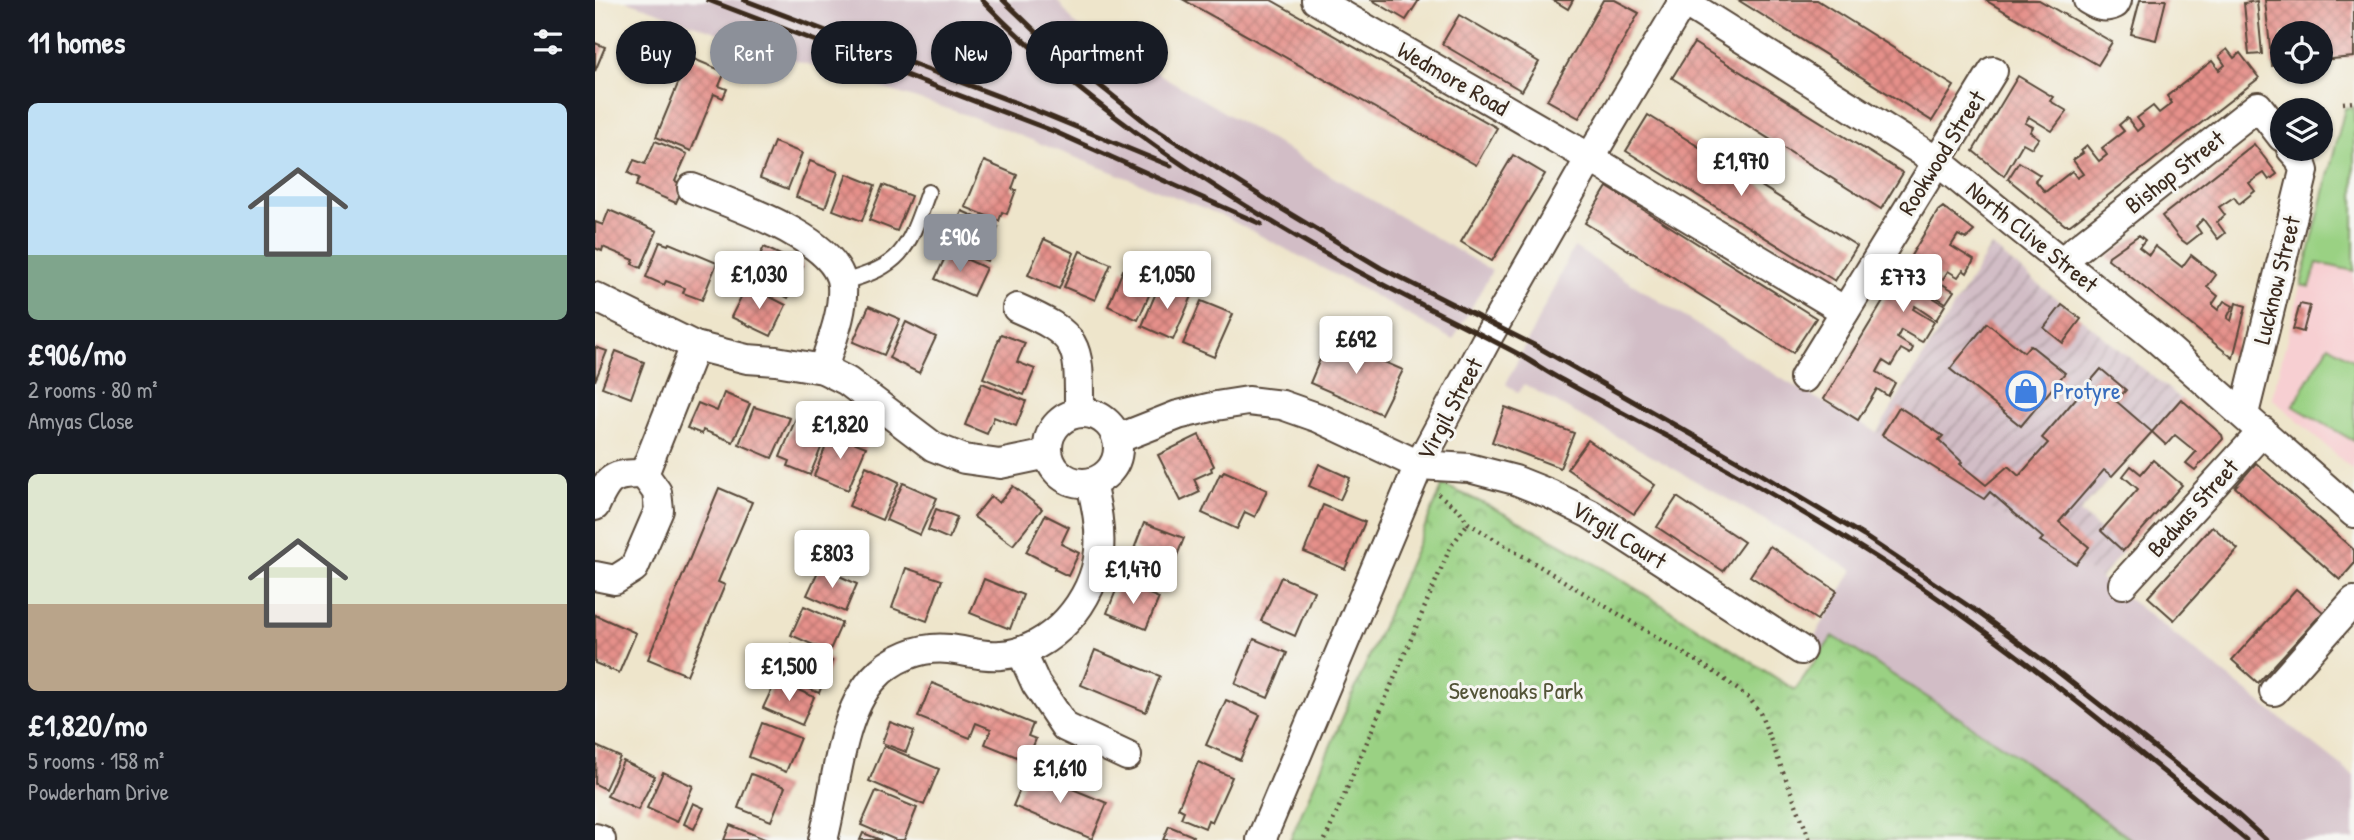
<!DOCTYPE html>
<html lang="en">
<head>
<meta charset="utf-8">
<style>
	body { margin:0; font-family:"Patrick Hand",sans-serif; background:#242831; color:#f1f3f6; height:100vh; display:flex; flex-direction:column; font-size:26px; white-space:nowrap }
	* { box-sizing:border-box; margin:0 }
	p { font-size:23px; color:#9ea1a6 }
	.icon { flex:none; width:38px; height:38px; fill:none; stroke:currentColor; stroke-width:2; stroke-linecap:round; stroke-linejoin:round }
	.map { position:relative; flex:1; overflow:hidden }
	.details { display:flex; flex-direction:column; background:#171b24; width:595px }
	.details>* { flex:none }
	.banner { position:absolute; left:21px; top:21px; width:665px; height:63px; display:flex; gap:14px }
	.fabs { position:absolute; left:1675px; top:21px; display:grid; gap:14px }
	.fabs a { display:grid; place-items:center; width:63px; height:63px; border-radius:50%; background:#171b24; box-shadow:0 2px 5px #0004; font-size:35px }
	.price { position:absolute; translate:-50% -60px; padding:0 16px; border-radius:7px; background:#fff; color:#222; font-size:23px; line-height:46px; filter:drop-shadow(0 2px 4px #0008) }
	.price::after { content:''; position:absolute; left:50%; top:42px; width:21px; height:16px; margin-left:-10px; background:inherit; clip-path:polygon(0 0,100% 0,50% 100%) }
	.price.current { background:#8c9099; color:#fff }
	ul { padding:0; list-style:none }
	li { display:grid; align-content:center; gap:14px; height:371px; padding:0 28px }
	li span { display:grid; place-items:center; height:217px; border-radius:10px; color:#555 }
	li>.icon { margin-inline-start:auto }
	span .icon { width:126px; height:126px; fill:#fffc; stroke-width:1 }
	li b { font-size:30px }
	h2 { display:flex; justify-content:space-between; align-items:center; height:84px; padding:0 28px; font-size:30px }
	.chip { padding:0 24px; border-radius:32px; background:#171b24; box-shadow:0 2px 5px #0004; font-size:24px; line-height:63px }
	.chip.current { background:#8c9099; color:#fff }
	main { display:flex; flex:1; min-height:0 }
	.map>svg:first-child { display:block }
	.built { fill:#f7cfd2 }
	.industrial { fill:url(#industrial-furrows) }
	.railway { fill:#d2bdc6 }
	.grass { fill:#9ad183; stroke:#6a7e50; stroke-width:2 }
	.park { fill:url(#park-crowns); stroke:#6a7e50; stroke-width:2 }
	.building { fill:url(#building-cross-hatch) }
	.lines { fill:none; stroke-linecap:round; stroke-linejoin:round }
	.service-casing { stroke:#564638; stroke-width:18 }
	.minor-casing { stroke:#564638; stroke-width:32 }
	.path { stroke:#564638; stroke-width:4.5; stroke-dasharray:2 5; stroke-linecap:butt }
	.service { stroke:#fff; stroke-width:14 }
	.minor { stroke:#fff; stroke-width:28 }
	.rail { stroke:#3b2a1e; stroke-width:5 }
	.labels { text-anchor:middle; stroke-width:6; stroke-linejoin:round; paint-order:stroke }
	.street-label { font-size:24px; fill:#3b2a1e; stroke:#f6f6f2 }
	.shop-label { font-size:24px; fill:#366cbe; stroke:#f6f6f2; text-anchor:start }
	.park-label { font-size:24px; fill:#535437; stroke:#f6f6f2 }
</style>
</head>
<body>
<main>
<section class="details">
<h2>11 homes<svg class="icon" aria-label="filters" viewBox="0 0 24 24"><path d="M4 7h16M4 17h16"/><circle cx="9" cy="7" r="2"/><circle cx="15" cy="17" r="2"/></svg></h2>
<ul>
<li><span style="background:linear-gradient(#bfe0f5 70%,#7fa58c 0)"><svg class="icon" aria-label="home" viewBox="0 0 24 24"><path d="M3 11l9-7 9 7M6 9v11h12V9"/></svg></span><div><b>£906/mo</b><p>2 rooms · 80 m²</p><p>Amyas Close</p></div></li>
<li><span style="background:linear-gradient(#dfe7d0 60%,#b9a48a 0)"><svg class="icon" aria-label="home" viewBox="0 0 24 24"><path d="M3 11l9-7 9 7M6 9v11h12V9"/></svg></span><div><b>£1,820/mo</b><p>5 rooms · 158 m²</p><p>Powderham Drive</p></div></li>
</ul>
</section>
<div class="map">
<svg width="1759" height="840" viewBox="0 0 1759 840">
	<defs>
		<pattern id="industrial-furrows" width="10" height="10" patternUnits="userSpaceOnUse" patternTransform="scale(1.75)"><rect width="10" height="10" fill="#d2bdc6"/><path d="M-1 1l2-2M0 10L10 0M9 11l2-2" fill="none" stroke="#ac9aa0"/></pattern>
		<pattern id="park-crowns" width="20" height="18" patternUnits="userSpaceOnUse" patternTransform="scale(1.75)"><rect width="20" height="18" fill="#9ad183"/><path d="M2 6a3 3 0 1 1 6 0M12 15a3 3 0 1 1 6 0" fill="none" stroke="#7faa6b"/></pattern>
		<pattern id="building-cross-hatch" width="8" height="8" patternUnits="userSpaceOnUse" patternTransform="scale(1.75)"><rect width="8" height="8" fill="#e5908a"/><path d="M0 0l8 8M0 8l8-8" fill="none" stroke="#bb7670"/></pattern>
	</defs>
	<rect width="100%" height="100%" fill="#f6f6f2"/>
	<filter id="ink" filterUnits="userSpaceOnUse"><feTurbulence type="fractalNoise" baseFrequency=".0143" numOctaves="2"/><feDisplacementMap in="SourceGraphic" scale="14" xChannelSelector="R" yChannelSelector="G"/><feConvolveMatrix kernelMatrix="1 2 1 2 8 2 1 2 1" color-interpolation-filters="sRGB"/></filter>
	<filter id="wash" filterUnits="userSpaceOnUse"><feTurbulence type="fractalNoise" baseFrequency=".00686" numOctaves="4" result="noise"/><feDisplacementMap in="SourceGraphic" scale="28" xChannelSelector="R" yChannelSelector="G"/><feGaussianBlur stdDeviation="1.57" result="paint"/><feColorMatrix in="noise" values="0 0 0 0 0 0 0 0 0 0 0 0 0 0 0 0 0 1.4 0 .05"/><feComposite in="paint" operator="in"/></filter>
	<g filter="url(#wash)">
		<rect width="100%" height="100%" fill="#eee5cb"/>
		<path class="built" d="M1759,107V471L1677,398L1750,108Z"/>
		<path class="industrial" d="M1396,246L1586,399L1485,512L1528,551L1505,579L1389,505V499L1282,432Z"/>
		<g class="railway">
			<path d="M30,0H462L480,24L897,271L858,340L771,291L626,215L378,117L197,59Z"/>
			<path d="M979,247L1192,382L1287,435L1389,499L1392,501L1389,505L1505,579L1544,607L1759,776V840H1537L1415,751L1238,636L1224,657L1212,650L1258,570L929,384L923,393L911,384Z"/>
		</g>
		<g class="grass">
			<path d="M1759,107V271L1722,263L1715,287L1706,285L1750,108Z"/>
			<path d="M1734,345L1759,360V441L1698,406Z"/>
		</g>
		<path class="park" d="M848,485C972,538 1086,618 1200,690L1238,636L1415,751L1537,840H695Z"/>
		<g id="blocks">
			<g class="building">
				<path d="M589,0H676L902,128L881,165Z"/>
				<path d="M777,0H824L811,20Z"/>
				<path d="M958,0H978L973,9Z"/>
				<path d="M1008,0H1020L1044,13L984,118L952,100Z"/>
				<path d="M1143,0H1222L1359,86L1337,121Z"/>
				<path d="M1390,0H1444L1517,42L1503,65Z"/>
				<path d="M1545,0H1571L1561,40L1536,34Z"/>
				<path d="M1670,0H1759V57L1726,60V33H1687V65L1677,66Z"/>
				<path d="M1662,1L1667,54L1654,55L1649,3Z"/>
				<path d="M864,15L944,62L927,91L847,44Z"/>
				<path d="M0,43L10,47L0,71Z"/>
				<path d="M1099,43L1308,173L1286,209L1077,78Z"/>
				<path d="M1632,49L1639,58L1645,53L1664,78L1475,225H1470L1413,179L1424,162L1445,175L1440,180L1450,192L1477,171L1482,178L1488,174L1478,160L1488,153L1486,151L1492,146L1504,161L1512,155L1507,148L1529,131L1524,125L1532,118L1542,131L1548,126L1542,118L1558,106L1564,113L1577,103L1572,96L1617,61L1624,70L1630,65L1624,56Z"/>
				<path d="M94,57L130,72L124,86L132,89L128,98L119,94L96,151L61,137Z"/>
				<path d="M1423,76L1458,97L1455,101L1472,111L1457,131L1434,117L1430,123L1438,127L1435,132L1444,138L1437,148L1428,143L1409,176L1378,151Z"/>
				<path d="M1053,115L1262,246L1240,281L1031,151Z"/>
				<path d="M60,141L92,154L80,181L89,185L81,203L41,186L44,178L33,173L39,160L50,164Z"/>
				<path d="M179,142L207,153L193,189L165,178Z"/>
				<path d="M1659,144L1682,174L1674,180L1669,173L1654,183L1660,191L1644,204L1639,197L1624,207L1630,215L1622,222L1630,233L1623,239L1608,219L1601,226L1606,233L1592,244L1584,238L1567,216Z"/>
				<path d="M918,155L950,174L897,261L866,242Z"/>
				<path d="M215,161L243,172L230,208L201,197Z"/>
				<path d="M389,161L422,175L417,189L421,190L412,214L407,212L404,221L370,207Z"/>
				<path d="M252,174L280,185L267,221L238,210Z"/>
				<path d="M288,185L316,196L302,231L274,220Z"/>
				<path d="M1012,187L1221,318L1198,353L990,223Z"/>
				<path d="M1348,207L1379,231L1371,239L1363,235L1356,246L1379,260L1372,273L1368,270L1363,277L1353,271L1348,279L1339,274L1337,278L1359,291L1351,303L1338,295L1337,297L1350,305L1341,320L1320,306L1318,309L1339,322L1327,342L1306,330L1302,338L1318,348L1315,354L1306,349L1296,366L1288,361L1282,372L1300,383L1293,396L1282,389L1263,420L1229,399L1343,211Z"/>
				<path d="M14,210L62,231L46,268L37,264L39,260L8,247L7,251L0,248V222L8,225Z"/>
				<path d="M367,211L403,227L397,238L401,240L392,261L352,245Z"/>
				<path d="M1544,235L1550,240L1544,247L1554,255L1560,246L1587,267L1596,255L1621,275L1612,287L1623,296L1617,305L1623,310L1629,301L1638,306L1632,318L1636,321L1641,303L1651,306L1638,358L1513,259L1514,256Z"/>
				<path d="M449,239L479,253L464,289L433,275Z"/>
				<path d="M65,242L73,245L74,243L122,263L107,300L88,293L90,288L82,285L71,281L69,285L51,277Z"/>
				<path d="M169,247L208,266L193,298L153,278Z"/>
				<path d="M353,251L391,268L378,296L340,279Z"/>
				<path d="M485,251L516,264L500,300L469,287Z"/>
				<path d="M528,270L559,284L543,320L513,306Z"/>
				<path d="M565,283L597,296L578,340L547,326Z"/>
				<path d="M152,285L191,305L176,336L136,317Z"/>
				<path d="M606,301L638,314L619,357L588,344Z"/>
				<path d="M1705,304L1715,306L1708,332L1698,329Z"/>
				<path d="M1467,305L1486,319L1468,343L1449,328Z"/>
				<path d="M274,306L305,319L289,355L258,342Z"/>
				<path d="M311,322L341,337L324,373L294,358Z"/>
				<path d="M1392,323L1429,352L1435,345L1470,373L1426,426L1355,369Z"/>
				<path d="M406,334L430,343L422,362L440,369L429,395L388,378Z"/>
				<path d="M734,338L808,370L786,414L715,383Z"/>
				<path d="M0,347L12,351L0,381Z"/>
				<path d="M21,351L49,362L36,398L7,387Z"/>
				<path d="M1506,369L1531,390L1521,401L1557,432L1517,476L1509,470L1464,522L1494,547L1481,564L1445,541L1448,538L1395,492L1389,499L1287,435L1304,407L1348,436L1344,440L1367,462L1365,464L1391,485L1413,466L1424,476L1453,443L1447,438Z"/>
				<path d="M387,383L431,401L421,426L399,417L392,434L370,425Z"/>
				<path d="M129,393L155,404L138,442L108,430L107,434L92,428L103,403L122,411Z"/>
				<path d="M1586,399L1627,435L1628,439L1600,470L1591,463L1601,452L1580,435L1571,445L1557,432Z"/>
				<path d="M159,407L195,418L177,458L144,444Z"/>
				<path d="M910,407L979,433L965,468L897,442Z"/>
				<path d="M201,418L233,431L215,475L193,466L195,461L185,457Z"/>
				<path d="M236,433L271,447L253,490L219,476Z"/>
				<path d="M604,435L619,466L616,468L617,471L599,479L605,492L586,501L563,455Z"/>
				<path d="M993,440L1060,485L1039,514L972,469Z"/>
				<path d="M1558,460L1587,485L1528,551L1506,531L1543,489L1528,476L1536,466L1546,474Z"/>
				<path d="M1661,463L1759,550V564L1745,580L1640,487Z"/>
				<path d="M724,464L755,478L745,500L714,486Z"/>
				<path d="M271,466L304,482L287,520L254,506Z"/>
				<path d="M629,471L672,490L660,517L650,512L642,529L607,513L625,474L627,475Z"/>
				<path d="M308,483L342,498L325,535L291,520Z"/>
				<path d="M418,486L447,509L418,545L379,517L396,496L404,503Z"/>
				<path d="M124,488L157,502L123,582L130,585L92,675L53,659Z"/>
				<path d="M1082,497L1149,542L1128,571L1062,527Z"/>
				<path d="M728,505L770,522L750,569L709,552Z"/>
				<path d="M341,509L362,517L354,539L333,530Z"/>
				<path d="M450,515L474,527L466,544L484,553L473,576L459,569L460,567L431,552Z"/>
				<path d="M549,523L589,538L575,573L541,559L544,551L539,549Z"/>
				<path d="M1617,526L1643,549L1579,620L1553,597Z"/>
				<path d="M1175,546L1242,591L1222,620L1155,576Z"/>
				<path d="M547,565L570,574L562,593L539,584Z"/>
				<path d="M225,567L262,584L250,612L212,595Z"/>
				<path d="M311,568L347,580L332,621L297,608Z"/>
				<path d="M686,577L719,591L700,636L666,621Z"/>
				<path d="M389,579L428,595L415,629L375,613Z"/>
				<path d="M530,584L564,598L551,629L512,613L522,588L527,591Z"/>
				<path d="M1701,589L1728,612L1663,683L1637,660Z"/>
				<path d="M209,606L247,623L234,652L196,635Z"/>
				<path d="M0,615L41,633L24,673L0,663Z"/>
				<path d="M659,639L692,653L673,698L640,684Z"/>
				<path d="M196,644L237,661L224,693L183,676Z"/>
				<path d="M500,650L565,676L551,712L486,685Z"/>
				<path d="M181,680L219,697L207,725L168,708Z"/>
				<path d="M337,683L438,724L433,736L441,739L432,761L390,744L396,729L381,723L375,738L323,717Z"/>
				<path d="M631,700L665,715L645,760L611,745Z"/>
				<path d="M295,722L319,731L311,752L287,743Z"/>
				<path d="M167,723L205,738L191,772L154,757Z"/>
				<path d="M1,746L25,757L10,789L0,784Z"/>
				<path d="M289,746L344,769L329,805L274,781Z"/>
				<path d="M28,761L60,776L43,810L12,796Z"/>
				<path d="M603,762L637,777L617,822L613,820L610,828L586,818L589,811L583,808Z"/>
				<path d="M433,771L512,803L497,839L418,806Z"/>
				<path d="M68,772L98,786L82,822L52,808Z"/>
				<path d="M156,774L190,787L176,821L143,808Z"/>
				<path d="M281,791L322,808L309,840H301L266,825Z"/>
				<path d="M98,803L109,808L99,829L89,824Z"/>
				<path d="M135,825L172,840H129Z"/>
				<path d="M574,826L598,836L596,840H568Z"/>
				<path d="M268,833L286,840H265Z"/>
			</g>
		</g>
	</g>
	<g filter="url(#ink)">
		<use href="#blocks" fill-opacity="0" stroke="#564638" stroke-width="2"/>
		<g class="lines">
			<g class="service-casing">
				<path id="service" d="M247,282C309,266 313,248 333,192"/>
			</g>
			<g class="minor-casing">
				<g id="minor">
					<path d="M721,0L995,158L1250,311"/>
					<path d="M1086,0L1342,161L1562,339L1759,513"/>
					<path d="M1493,0C1503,6 1509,9 1520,4L1522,0"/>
					<path d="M97,188C135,204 243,238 247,285C249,313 236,342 228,369"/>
					<path d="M1467,261L1663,106L1687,137"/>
					<path d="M0,297L100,346L152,359L181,361L228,369L252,381L339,447L369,459L405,464L453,454"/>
					<path d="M422,308C487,336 484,345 484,413"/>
					<path d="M1209,378L1398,71"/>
					<circle cx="488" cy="448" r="35"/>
					<path d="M1649,414L1709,171L1705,159L1696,149"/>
					<path d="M522,439L583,415L621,406L653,401L687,405L724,418L824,465L874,468L920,480L955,494L995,514L1206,650"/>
					<path d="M49,474L100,346"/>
					<path d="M0,506C13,477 17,474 49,474"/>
					<path d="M0,576L20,580L39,568L64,510L62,492L49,474"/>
					<path d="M1528,584L1668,431"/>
					<path d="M426,651L441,684L470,727L532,756"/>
					<path d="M1679,691L1759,601"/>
					<path d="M0,838L6,840"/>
					<path d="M228,840C241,792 244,717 278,679C296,658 326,646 354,649C372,651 388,657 406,655C456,652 500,600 504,551C506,528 501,505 496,483"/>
					<path d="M666,840L824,465L894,335L995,158L1089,0"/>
				</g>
			</g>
			<g class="path">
				<path d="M1748,103L1759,102"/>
				<path d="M843,494L865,511L873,523L1121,673L1155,699L1165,713L1215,840"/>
				<path d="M730,840L855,548L873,523"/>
			</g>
			<use href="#service" class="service"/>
			<use href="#minor" class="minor"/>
			<g class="rail">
				<path d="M113,0L458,131L666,224"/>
				<path d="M149,0L437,109L576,166"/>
				<path d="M387,0C492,108 620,191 751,265C809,297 869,325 927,356C941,364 953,373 967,380C1029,415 1094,446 1155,482C1211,514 1266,546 1319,582C1435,660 1543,750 1651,840"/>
				<path d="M408,0L457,47L554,125L677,203L786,268L941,346L1152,466L1269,536L1381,611L1453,664L1630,803L1671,840"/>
			</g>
		</g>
	</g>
	<defs>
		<g id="shop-ring" transform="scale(2.0125)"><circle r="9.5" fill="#f6f6f2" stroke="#3f7fe0" stroke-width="1.5"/><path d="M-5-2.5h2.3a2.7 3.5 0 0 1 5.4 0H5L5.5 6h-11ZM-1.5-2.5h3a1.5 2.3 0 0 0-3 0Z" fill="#3f7fe0"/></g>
	</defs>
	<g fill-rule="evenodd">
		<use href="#shop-ring" x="1431" y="391"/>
	</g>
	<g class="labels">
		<g class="street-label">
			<text transform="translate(858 79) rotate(30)" y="8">Wedmore Road</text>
			<text transform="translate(1347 153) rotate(-58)" y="8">Rookwood Street</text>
			<text transform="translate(1580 172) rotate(-38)" y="8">Bishop Street</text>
			<text transform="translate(1437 237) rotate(39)" y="8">North Clive Street</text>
			<text transform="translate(1682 280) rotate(-76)" y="8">Lucknow Street</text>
			<text transform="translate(855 409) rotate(-62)" y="8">Virgil Street</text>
			<text transform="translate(1598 508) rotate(-48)" y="8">Bedwas Street</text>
			<text transform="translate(1024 535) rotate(32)" y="8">Virgil Court</text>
		</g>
		<g class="shop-label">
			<text x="1458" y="399">Protyre</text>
		</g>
		<g class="park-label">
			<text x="921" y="699">Sevenoaks Park</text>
		</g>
	</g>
</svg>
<div class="fabs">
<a><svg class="icon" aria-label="locate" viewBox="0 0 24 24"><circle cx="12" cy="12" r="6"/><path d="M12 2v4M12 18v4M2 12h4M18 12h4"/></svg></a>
<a><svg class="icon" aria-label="layers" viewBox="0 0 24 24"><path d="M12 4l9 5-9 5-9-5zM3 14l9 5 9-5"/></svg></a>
</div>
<b class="price" style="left:1146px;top:198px">£1,970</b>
<b class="price current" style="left:365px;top:274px">£906</b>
<b class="price" style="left:164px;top:311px">£1,030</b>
<b class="price" style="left:572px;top:311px">£1,050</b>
<b class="price" style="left:1308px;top:314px">£773</b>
<b class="price" style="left:761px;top:376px">£692</b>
<b class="price" style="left:245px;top:461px">£1,820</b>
<b class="price" style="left:237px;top:590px">£803</b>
<b class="price" style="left:538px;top:606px">£1,470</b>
<b class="price" style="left:194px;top:703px">£1,500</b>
<b class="price" style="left:465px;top:805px">£1,610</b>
<div class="banner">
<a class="chip">Buy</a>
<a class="chip current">Rent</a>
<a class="chip">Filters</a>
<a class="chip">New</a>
<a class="chip">Apartment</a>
</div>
</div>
</main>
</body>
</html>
